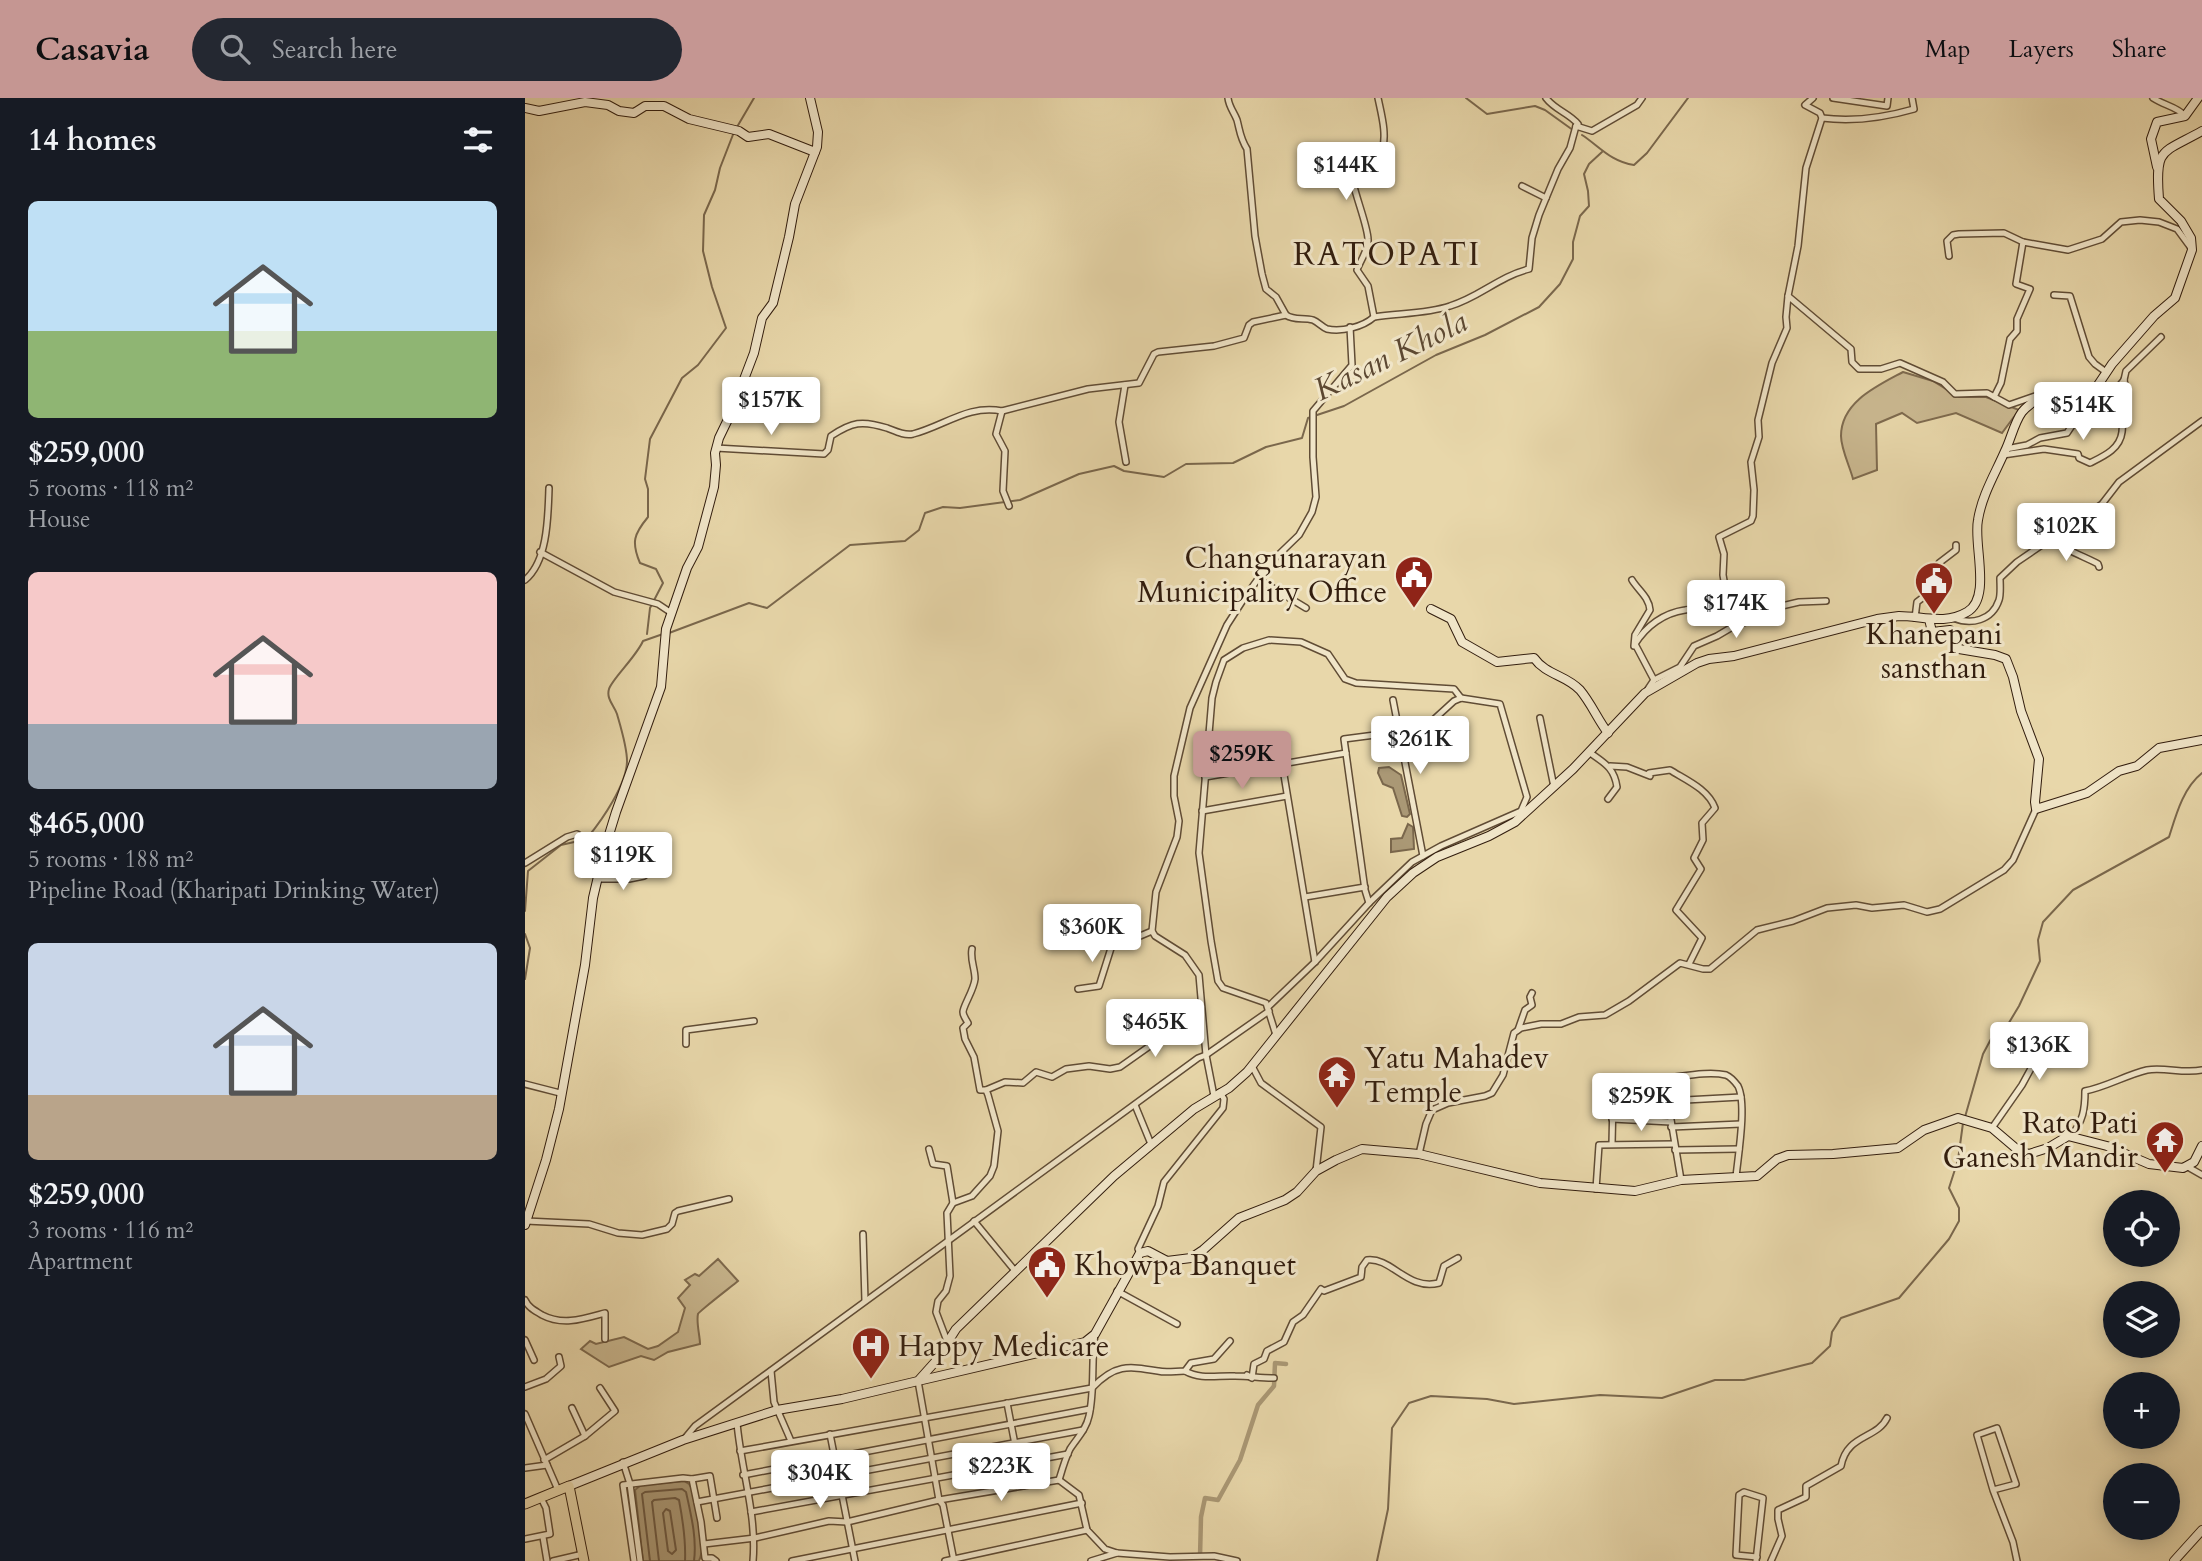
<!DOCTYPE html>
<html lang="en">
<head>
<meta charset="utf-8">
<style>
	body { margin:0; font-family:Cardo,serif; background:#242831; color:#f1f3f6; height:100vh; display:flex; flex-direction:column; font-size:26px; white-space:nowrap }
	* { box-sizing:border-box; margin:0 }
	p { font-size:23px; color:#9ea1a6 }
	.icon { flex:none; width:38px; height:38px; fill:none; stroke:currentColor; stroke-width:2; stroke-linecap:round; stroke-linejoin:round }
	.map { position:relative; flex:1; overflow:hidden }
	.sheet { display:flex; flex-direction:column; background:#171b24; width:525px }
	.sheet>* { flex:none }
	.tools { position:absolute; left:1578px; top:1092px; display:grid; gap:14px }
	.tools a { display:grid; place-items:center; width:77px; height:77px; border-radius:50%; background:#171b24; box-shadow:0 4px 18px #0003; font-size:35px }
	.price { position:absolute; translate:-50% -60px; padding:0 16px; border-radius:7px; background:#fff; color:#222; font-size:23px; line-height:46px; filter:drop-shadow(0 2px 4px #0008) }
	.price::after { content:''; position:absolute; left:50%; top:42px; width:21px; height:16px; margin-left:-10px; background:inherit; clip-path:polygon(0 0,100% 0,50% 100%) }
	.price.on { background:#c59692; color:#111 }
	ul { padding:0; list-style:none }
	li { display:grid; align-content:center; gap:14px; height:371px; padding:0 28px }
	li span { display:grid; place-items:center; height:217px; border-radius:10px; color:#555 }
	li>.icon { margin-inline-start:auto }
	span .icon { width:126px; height:126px; fill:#fffc; stroke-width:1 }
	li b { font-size:30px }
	h2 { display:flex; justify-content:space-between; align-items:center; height:84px; padding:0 28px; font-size:30px }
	header { display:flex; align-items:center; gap:42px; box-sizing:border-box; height:98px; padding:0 35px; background:#c59692; color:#111 }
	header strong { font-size:33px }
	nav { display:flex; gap:38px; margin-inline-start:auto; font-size:24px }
	.search { width:490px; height:63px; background:#242831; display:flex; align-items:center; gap:18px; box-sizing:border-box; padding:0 24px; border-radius:38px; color:#9ea1a6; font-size:26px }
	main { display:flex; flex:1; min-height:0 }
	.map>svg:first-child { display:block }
	.green { fill:#c9b78f; stroke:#7e6a4e; stroke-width:2 }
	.water { fill:#aa9875; stroke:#7a674c; stroke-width:2 }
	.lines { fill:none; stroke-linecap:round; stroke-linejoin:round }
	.shore { stroke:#6e5a42; stroke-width:2 }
	.stream { stroke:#7a674c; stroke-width:2 }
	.canal { stroke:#aa9875; stroke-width:4.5 }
	.street-casing { stroke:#604c35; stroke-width:8 }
	.secondary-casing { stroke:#321d0e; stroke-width:10 }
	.primary-casing { stroke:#321d0e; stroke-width:11 }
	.street { stroke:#f0e5c8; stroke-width:5 }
	.secondary { stroke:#f0e5c8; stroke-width:8 }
	.primary { stroke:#e8d7aa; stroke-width:9 }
	.labels { text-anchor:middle; stroke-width:6; stroke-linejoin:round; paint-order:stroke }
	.poi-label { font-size:30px; fill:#321d0e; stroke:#f0e5c8; text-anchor:start }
	.neighbourhood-label { font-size:32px; letter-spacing:2px; fill:#321d0e; stroke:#f0e5c8 }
	.water-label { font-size:32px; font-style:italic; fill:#5c4832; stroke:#f0e5c8 }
</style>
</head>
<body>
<header>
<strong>Casavia</strong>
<div class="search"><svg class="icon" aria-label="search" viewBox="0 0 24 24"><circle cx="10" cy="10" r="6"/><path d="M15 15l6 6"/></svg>Search here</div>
<nav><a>Map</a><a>Layers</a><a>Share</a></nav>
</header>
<main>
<section class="sheet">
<h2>14 homes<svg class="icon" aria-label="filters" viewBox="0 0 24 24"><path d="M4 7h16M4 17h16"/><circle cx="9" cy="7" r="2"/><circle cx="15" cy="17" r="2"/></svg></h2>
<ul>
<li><span style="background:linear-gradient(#bfe0f5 60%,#8fb573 0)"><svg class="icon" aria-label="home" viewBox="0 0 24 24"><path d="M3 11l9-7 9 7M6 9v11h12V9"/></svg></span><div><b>$259,000</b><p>5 rooms · 118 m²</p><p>House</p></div></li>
<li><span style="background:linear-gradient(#f6c9c9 70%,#9aa5b1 0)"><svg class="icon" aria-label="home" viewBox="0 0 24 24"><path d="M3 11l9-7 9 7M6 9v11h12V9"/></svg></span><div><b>$465,000</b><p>5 rooms · 188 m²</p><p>Pipeline Road (Kharipati Drinking Water)</p></div></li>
<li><span style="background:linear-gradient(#c9d6e8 70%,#b9a48a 0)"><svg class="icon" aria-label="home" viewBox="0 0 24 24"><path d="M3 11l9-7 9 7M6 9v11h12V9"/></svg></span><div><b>$259,000</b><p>3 rooms · 116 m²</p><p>Apartment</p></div></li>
</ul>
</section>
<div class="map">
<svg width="1677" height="1463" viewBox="0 0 1677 1463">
	<rect width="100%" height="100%" fill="#e8d7aa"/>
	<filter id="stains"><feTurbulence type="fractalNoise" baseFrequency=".00286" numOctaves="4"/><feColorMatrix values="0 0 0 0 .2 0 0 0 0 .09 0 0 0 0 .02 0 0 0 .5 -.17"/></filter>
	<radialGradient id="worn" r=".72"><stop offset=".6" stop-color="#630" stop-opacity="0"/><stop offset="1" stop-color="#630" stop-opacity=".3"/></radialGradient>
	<g class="green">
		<path d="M1378,274L1408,283L1434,299H1461L1494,312L1477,335L1431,315L1392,325L1377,315L1351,326L1352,372L1328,381C1325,369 1316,351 1316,338C1316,304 1352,288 1378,274Z"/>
		<path d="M193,1161L213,1183C207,1188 173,1214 173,1216C171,1224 175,1238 175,1246L143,1254L129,1262L116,1258L84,1269L56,1251L65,1243L71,1246L99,1239L123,1251L133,1248L153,1234L160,1210L153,1200L165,1187L160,1182L170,1176L174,1178Z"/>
	</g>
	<g class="water">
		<path d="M864,669L876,677L885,716L882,719L877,718L868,690L858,686L853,675L854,670Z"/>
		<path d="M883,726L888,729L889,751L866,754V741L877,740Z"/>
		<path d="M159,1383L164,1386L168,1392C171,1413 183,1443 174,1463H118L110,1392L116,1387Z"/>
	</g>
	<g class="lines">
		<g class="shore">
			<path d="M141,1411L145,1413L151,1452L147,1456L143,1453L138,1415Z"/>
			<path d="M125,1463L117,1396L120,1394L157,1391L161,1394C166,1417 172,1440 169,1463"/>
			<path d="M134,1463L127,1404L129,1402L150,1400L154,1402C158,1423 161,1442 160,1463"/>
		</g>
		<g class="stream">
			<path d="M941,0L962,16L1010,8L1020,12L1052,35"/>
			<path d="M212,29L229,0"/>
			<path d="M1057,37C1074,48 1086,64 1109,67L1122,55L1163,0"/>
			<path d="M144,535L224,505L242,510L325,447L380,443L394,432L400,415L418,409L435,410L495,402L554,376L589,368L599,373L639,379L661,366L708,365L741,349L777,340L783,320L819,308L911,257L960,237L1014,209L1035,186L1048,161V144L1055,118L1064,108L1063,93L1059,76L1064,66L1077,54"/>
			<path d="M122,536L125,510L138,485L131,471L115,465C106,444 109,436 123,419V391L120,381L125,341L157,280L173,267L201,230L187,189L178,153L179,117L190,92L195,70L209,34"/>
			<path d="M63,739C77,722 102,686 102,663C102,649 96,630 92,616C89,607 81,601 84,591C87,581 111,559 118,543L138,536"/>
			<path d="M0,813L3,773L36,747L58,742"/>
			<path d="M0,836L5,850L0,881"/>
			<path d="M1440,1019L1458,956L1466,941L1476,938L1494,908L1515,863L1513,842L1518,824L1548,792L1644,739C1651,717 1658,690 1677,675"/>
			<path d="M852,1463L863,1411L867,1330L884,1305L906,1298L962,1301L989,1306L1075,1297L1137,1300L1190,1282H1219L1287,1265L1305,1248L1307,1234L1316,1220L1374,1200L1424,1141L1434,1123V1110L1424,1090L1433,1062L1438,1025"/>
		</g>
		<path class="canal" d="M675,1459L676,1419L680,1400L693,1402L715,1362L733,1307L749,1288L750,1265L761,1266"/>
		<g class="street-casing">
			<g id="street">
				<path d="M703,0C704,9 709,14 712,22C715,33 715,40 722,51L730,138L737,176L741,191L751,199L761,217"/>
				<path d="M1021,0C1030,12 1044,15 1053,26L1051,28"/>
				<path d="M1288,0L1280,7L1295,15L1297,20L1281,70L1273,148L1263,198L1326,251L1327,264L1334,271H1356L1375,265L1418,284L1430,296L1462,295L1484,307L1510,298L1514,300"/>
				<path d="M1308,0L1362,8L1363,0"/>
				<path d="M1628,0C1638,7 1653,9 1660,18"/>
				<path d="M1297,20C1329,24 1358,20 1389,11L1387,0"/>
				<path d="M997,88L1021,100"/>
				<path d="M1424,158L1422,143L1428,137L1434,136L1479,135L1498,144L1543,152L1577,141L1596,124L1615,122L1634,124L1652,131L1666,150"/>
				<path d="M1529,197L1545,198L1564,259L1570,266L1581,274"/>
				<path d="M849,219L843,188L832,172C835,163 844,151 843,141C842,122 822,80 827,66L851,59L857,55C862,36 857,19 853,0"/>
				<path d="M600,287L594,324L601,364"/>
				<path d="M1469,299L1476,285L1485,241L1492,233V221L1505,191L1491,186L1498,144"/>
				<path d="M477,313L471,336L480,353L478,393L484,408"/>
				<path d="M191,350L299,356L303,352L306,338C327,324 337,322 362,330C370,333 379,338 388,336C419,328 444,306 477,313L563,291L614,285L629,256L633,254L689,248L719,240L724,227L728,224L761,217C769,223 779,219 788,222C793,224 797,229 802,231C817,234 838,229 849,219C874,215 901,216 925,208C955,199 973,179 1004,171L1007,140L1014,117L1033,71L1045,50L1051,28L1067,33L1112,7L1117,0"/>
				<path d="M1481,351L1502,347L1515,340L1542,335L1552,320L1571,316L1599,282L1601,273L1636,239"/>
				<path d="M1478,357L1519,351L1553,356L1554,360L1565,365C1579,358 1595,351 1597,334C1598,326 1597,319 1598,311C1599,301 1602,292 1599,282"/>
				<path d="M1524,442L1532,443C1537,451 1563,460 1573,466L1574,469"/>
				<path d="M15,454L89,494L133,506L145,514"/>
				<path d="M733,481L781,510"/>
				<path d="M0,482C23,463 23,418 24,390"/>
				<path d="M1107,482C1113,492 1124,499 1125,512L1110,537L1109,548"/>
				<path d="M1390,520L1392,504L1417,485L1418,482L1414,465L1431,452V447"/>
				<path d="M1428,520C1446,527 1467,523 1474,502C1476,496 1475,487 1475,480L1492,464L1577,406L1594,384L1677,323"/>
				<path d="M1129,582L1155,569L1169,548L1192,538L1209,528L1233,520L1248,510L1274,504L1301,503"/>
				<path d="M1123,591L1129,582L1110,546C1121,528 1139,515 1160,512C1177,509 1189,514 1202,500L1198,477L1199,456L1194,439L1226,423L1228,418L1229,392L1226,364L1234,339L1233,322L1247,265L1262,230L1261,219L1263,198"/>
				<path d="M868,602L898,758"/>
				<path d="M1015,620L1029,689"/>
				<path d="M1064,654C1079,665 1089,669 1092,689L1083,701"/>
				<path d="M757,665L790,864"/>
				<path d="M1085,668L1102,669L1125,678L1124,675L1145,672C1161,682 1183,691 1190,710L1177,725L1178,742L1169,760L1176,771L1151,812L1177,840L1164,866"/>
				<path d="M680,679L821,655"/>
				<path d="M677,713L762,698"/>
				<path d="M0,765L42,739L52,736L79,753"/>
				<path d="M72,781H104L119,778"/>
				<path d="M780,799L840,789"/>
				<path d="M844,805L840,792L819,641L873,634"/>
				<path d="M541,836L565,843L596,846L627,833"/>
				<path d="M553,891L574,888L587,847"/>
				<path d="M743,909L790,864L844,805L887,764L916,748L996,713L1002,699L975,606L936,600L929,603L906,624L872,630"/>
				<path d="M993,932L1000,912L1007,907L1005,899L1007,895"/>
				<path d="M751,937L741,905L698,890L693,883L686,843L674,755L687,600L691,584L699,562L718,550L744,542L776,544L803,556L820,581L831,585L929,591L936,600"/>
				<path d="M161,946V932L229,923"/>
				<path d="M727,968L736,985L796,1029L791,1073"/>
				<path d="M1082,979C1102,979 1122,981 1142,980C1160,978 1184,973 1201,977C1206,979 1210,984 1213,988C1222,1006 1213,1058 1211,1079"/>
				<path d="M1139,980L1156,1082"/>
				<path d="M0,986L35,995"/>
				<path d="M461,992L480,984L498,985L511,974L527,979L541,971L564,968L585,971L595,969L629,945L646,928L676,911"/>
				<path d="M689,998L681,957L674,877L660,857L630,838L627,833L631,794L652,739L654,723L649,698V678L665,610L702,527L720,499L743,467L774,437L787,414L791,399L788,359V313L827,267L825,229"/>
				<path d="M610,1007L626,1046"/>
				<path d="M1087,1021L1146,1024"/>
				<path d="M1146,1029L1216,1026"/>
				<path d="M1467,1030L1497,987L1515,954L1533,951L1536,942L1547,930"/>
				<path d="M1546,1038C1558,1023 1560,1012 1560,993C1581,989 1601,977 1622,972C1640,969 1659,976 1677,972"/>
				<path d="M1087,1046L1088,1001L1142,1003L1216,999"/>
				<path d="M404,1051L408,1066L422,1068L428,1105L422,1115L425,1178L421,1193L413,1203L411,1214L422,1243"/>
				<path d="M1150,1052L1214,1051"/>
				<path d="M894,1056L901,1026L907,1012L923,1005L960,998L967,995L978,977L989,935L996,930L1016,926H1036L1054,919L1080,917L1104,903L1155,865L1178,871H1185L1232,832L1268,823L1302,810L1331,807L1347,810L1379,807L1402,814L1415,811L1479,772L1488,762L1511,711"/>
				<path d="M1663,1069L1677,1077"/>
				<path d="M1071,1091L1074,1047L1149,1046"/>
				<path d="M428,1105L447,1098L465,1078L469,1068L473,1033L463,997L461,992H455L449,959L440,941L438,930L443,925C441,921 438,918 438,914C438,908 449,892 450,881C450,870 445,862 447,851"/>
				<path d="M1,1123L64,1126L93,1135L117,1137L142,1131L147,1126L150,1115L153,1113L204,1101"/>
				<path d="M449,1123L491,1174"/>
				<path d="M338,1136L340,1203"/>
				<path d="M615,1155L613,1151L633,1108L639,1084L698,1010L699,1001L695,994"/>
				<path d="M592,1193L652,1226"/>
				<path d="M0,1202C4,1210 9,1212 17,1217C38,1228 58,1221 80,1215V1241"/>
				<path d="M0,1242L9,1262"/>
				<path d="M246,1273L249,1304L266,1343"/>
				<path d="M660,1273C676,1282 693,1277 710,1278C723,1278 736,1280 749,1280"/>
				<path d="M722,1277L727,1280L729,1266L739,1261L742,1253L759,1244L768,1224L778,1217L796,1191L799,1193L836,1179L837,1169L842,1162C867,1159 882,1193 914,1185L919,1168L933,1160"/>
				<path d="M393,1283L414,1402L418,1407L429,1463"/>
				<path d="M0,1289L21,1281L36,1268L34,1259"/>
				<path d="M482,1305L498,1388"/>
				<path d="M47,1310L60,1338"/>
				<path d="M0,1316L33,1392"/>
				<path d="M212,1325C216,1371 232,1417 228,1463"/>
				<path d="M305,1336L330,1463"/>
				<path d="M160,1340L170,1328L673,960L681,957L744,913"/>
				<path d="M215,1353L567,1290C590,1266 602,1268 633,1273C641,1275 651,1273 660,1273L666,1265L689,1261L705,1243"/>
				<path d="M19,1362L60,1338L90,1313L75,1290"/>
				<path d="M98,1364L105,1386L115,1463"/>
				<path d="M0,1370L22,1367"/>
				<path d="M218,1377L565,1311"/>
				<path d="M167,1381L185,1378L192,1420"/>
				<path d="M534,1382C537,1372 540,1361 545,1351C552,1340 561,1332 564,1318C570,1292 566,1263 570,1236"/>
				<path d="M1468,1392L1491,1386L1472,1330L1452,1337L1468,1392L1488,1444L1492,1463"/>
				<path d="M172,1404L558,1332"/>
				<path d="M226,1414L543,1356"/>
				<path d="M18,1439L22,1463"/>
				<path d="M0,1441L25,1436L21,1410L16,1400"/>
				<path d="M179,1446L230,1440L304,1423L322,1424L414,1402L534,1382L554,1397L562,1432L580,1451L592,1455L645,1459L689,1458L712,1463"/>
				<path d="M28,1463L58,1456"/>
				<path d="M109,1463L98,1387L158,1380L167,1381L176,1424L180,1460H187L191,1463"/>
				<path d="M267,1463L557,1405"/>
				<path d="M420,1463L562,1432"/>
				<path d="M566,1463L592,1455"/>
				<path d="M1231,1463L1238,1400L1219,1394L1214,1397L1211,1457L1232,1459"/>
				<path d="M1246,1463L1257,1438L1253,1421V1412L1281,1399V1388L1316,1368C1322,1336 1352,1341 1362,1320"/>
			</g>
		</g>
		<g class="secondary-casing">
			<g id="secondary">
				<path d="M0,10L14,13L60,4L83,7L94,13L109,15L120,8H139L164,21L214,33L223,39L244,36L290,54"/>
				<path d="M1632,69L1626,41L1632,24L1660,18L1673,0"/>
				<path d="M906,511L926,521L937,544L972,564L1009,560C1021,577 1041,577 1055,592C1066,605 1073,622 1083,635"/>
				<path d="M1404,521L1407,534L1425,532L1434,551L1470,557L1481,561L1488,579L1496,613L1514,661L1510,704L1511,711L1562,695L1594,673L1612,668L1634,650L1677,642"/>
				<path d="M0,1127L21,1062L34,1011L60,867L68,800L79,753L91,714L136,589L141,531L162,470L173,449L189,389L191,367L190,355L194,340L207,313L229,255L237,220L248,205L264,139L270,106L292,49L293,34L285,0"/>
				<path d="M393,1283L560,1244L570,1236L615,1155L623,1153L642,1163L666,1160L678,1152L714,1120L760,1102L772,1094L791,1073L811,1062L837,1051L894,1056L1015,1085L1110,1093L1156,1082L1232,1078L1252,1061L1263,1057L1308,1056L1373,1050L1399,1032L1433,1020L1467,1030L1494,1053L1504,1056L1523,1050L1543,1038L1582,1048L1624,1066L1658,1070L1669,1064L1677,1048"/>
				<path d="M44,1388L158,1342L252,1312L317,1301L393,1283L410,1264L431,1231L589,1078L669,1011L704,990L722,974L862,799L888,775L912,759L964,738L990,724L1048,671L1120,595L1172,565L1184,561L1209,558L1352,521C1359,520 1367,519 1374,518C1397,518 1420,527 1442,514C1467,500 1448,446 1453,422C1457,397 1470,376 1480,353C1486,341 1489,325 1497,314C1502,308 1508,304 1514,300L1552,303L1560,299L1573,287L1587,266L1629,218L1650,200L1667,152L1666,140L1656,123L1634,101C1630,49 1636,56 1677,33"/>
				<path d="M1649,1463L1677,1432"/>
			</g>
		</g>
		<g class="primary-casing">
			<path id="primary" d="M0,1406L44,1388L59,1463"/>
		</g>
		<use href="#street" class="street"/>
		<use href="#secondary" class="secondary"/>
		<use href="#primary" class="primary"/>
	</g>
	<defs>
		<g id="civic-pin" transform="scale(2.0125)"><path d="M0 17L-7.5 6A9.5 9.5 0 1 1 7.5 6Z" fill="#8f2418" stroke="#f0e5c8"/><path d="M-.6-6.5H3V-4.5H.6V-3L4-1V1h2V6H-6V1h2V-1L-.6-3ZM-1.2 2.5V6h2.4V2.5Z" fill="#fff"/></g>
		<g id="temple-pin" transform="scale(2.0125)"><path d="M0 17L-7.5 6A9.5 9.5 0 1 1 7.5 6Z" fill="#8f2418" stroke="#f0e5c8"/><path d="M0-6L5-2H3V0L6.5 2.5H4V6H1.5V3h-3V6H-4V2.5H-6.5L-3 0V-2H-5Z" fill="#fff"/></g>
		<g id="hospital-pin" transform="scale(2.0125)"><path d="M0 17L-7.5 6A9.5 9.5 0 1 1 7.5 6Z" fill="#8f2418" stroke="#f0e5c8"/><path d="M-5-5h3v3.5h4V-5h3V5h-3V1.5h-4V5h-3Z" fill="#fff"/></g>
	</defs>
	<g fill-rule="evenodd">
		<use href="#civic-pin" x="889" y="477"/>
		<use href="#civic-pin" x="1409" y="483"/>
		<use href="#temple-pin" x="812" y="977"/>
		<use href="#temple-pin" x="1640" y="1042"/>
		<use href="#civic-pin" x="522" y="1167"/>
		<use href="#hospital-pin" x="346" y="1248"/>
	</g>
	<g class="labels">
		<g class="poi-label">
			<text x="862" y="470" text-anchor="end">Changunarayan<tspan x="862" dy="34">Municipality Office</tspan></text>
			<text x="1409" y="546" text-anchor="middle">Khanepani<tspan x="1409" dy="34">sansthan</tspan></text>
			<text x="839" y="970">Yatu Mahadev<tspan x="839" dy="34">Temple</tspan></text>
			<text x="1613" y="1035" text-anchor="end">Rato Pati<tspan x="1613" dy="34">Ganesh Mandir</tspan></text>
			<text x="549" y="1177">Khowpa Banquet</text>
			<text x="373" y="1258">Happy Medicare</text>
		</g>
		<g class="neighbourhood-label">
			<text x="862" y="167">RATOPATI</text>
		</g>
		<g class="water-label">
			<text transform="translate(865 257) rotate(-26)" y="11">Kasan Khola</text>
		</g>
	</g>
	<rect width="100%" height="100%" filter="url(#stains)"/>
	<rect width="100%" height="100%" fill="url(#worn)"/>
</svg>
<div class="tools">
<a><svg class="icon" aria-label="locate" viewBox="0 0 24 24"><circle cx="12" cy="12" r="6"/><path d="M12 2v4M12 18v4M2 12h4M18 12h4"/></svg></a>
<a><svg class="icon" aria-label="layers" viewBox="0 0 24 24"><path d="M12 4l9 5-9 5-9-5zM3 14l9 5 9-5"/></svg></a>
<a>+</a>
<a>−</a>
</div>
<b class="price" style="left:821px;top:104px">$144K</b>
<b class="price" style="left:246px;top:339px">$157K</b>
<b class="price" style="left:1558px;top:344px">$514K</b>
<b class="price" style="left:1541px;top:465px">$102K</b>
<b class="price" style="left:1211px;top:542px">$174K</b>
<b class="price" style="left:895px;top:678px">$261K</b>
<b class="price on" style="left:717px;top:693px">$259K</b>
<b class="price" style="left:98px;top:794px">$119K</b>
<b class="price" style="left:567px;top:866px">$360K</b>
<b class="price" style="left:630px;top:961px">$465K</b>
<b class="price" style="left:1514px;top:984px">$136K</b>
<b class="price" style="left:1116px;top:1035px">$259K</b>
<b class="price" style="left:476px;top:1405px">$223K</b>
<b class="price" style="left:295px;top:1412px">$304K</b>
</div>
</main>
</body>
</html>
